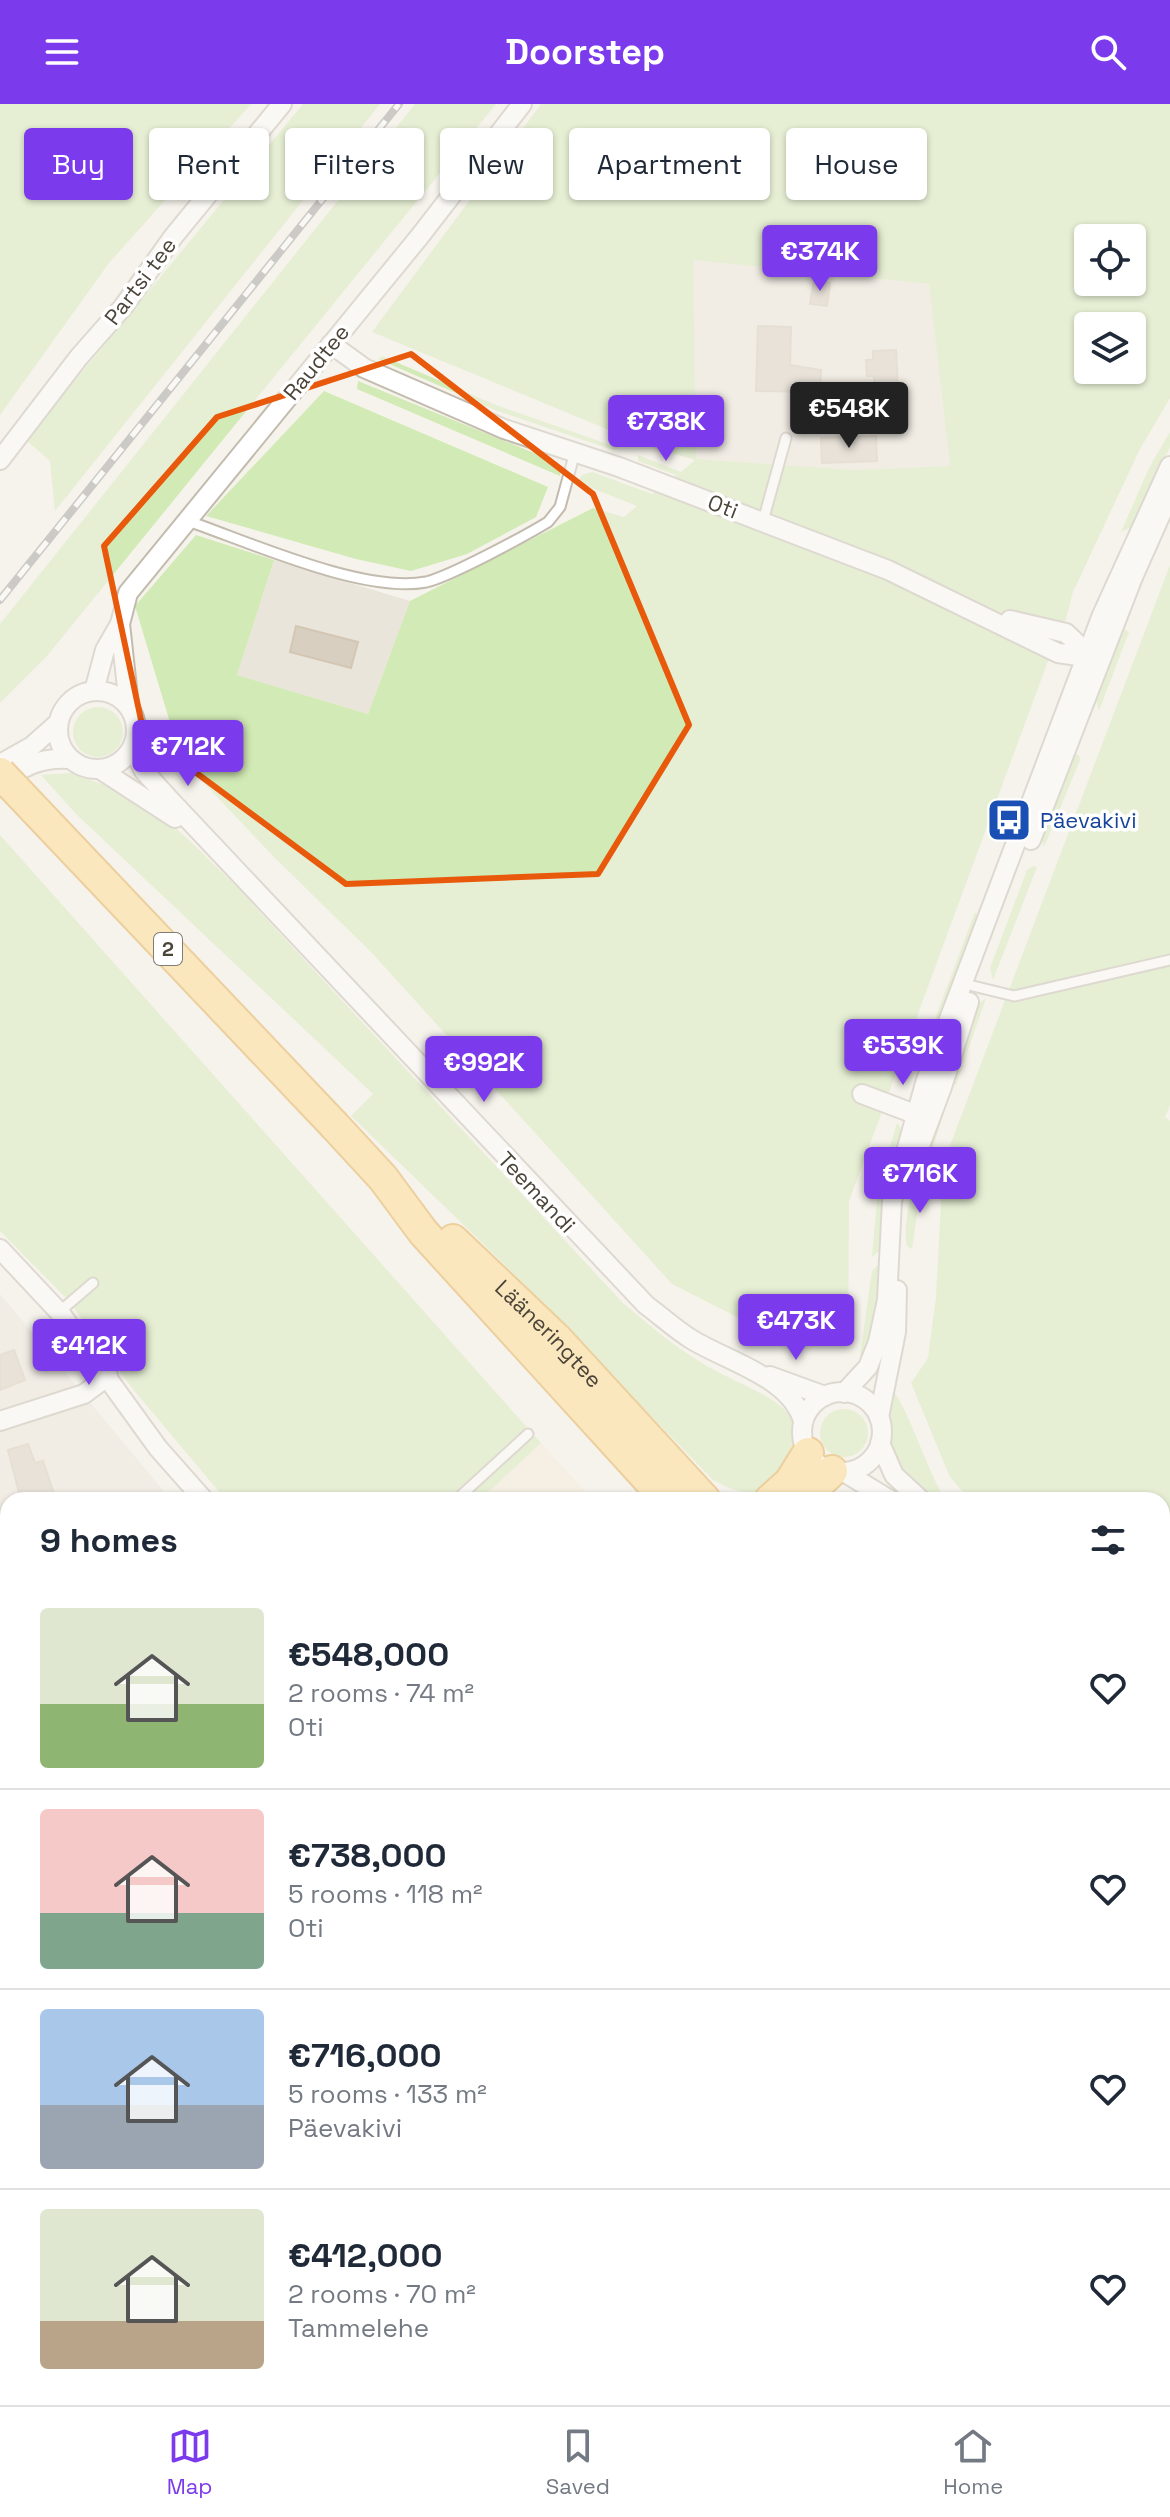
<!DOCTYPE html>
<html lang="en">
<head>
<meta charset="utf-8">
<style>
	body { margin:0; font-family:"Space Grotesk",sans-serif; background:#f6f6f7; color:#1f2937; height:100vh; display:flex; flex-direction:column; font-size:30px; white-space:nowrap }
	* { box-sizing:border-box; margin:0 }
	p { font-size:26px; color:#747a83 }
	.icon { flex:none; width:44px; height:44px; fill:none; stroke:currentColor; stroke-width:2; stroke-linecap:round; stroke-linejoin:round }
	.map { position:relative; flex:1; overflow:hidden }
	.sheet { position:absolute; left:0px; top:1388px; width:1170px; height:914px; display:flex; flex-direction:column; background:#fff; border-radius:24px 24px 0 0; box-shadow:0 2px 6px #0004 }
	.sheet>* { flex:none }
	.hud { position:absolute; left:24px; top:24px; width:1122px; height:72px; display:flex; gap:16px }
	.tools { position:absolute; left:1074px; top:120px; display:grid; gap:16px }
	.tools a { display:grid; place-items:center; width:72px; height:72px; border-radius:8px; background:#fff; box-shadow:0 2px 6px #0004; font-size:40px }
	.price { position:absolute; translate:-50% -68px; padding:0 18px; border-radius:8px; background:#7c3aed; color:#fff; font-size:26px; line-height:52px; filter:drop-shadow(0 2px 4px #0008) }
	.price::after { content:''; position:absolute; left:50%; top:48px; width:24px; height:18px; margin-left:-12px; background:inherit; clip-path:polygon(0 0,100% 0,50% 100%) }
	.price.active { background:#222; color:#fff }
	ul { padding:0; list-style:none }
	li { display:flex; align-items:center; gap:24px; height:200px; padding:0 40px }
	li+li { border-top:2px solid #e0e1e3 }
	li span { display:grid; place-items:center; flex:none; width:224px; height:160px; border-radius:8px; color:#555 }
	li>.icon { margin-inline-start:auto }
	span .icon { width:96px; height:96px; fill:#fffc; stroke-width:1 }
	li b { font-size:34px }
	h2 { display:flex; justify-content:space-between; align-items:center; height:96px; padding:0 40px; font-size:34px }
	.chip { padding:0 28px; border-radius:8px; background:#fff; box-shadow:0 2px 6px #0004; font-size:28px; line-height:72px }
	.chip.active { background:#7c3aed; color:#fff }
	header { display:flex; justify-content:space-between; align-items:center; height:104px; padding:0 40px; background:#7c3aed; color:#fff; font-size:36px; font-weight:800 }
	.menu { display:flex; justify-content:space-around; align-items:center; height:112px; border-top:2px solid #e0e1e3; background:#fff; font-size:22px; color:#747a83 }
	.menu a { display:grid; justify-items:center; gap:4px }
	.menu .active { color:#7c3aed }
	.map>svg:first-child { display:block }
	.residential { fill:#eae5da }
	.commercial { fill:#f7ead8 }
	.green { fill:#d2eab5; fill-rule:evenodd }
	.parking { fill:#e5e3e0 }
	.building { fill:#d8cfc1; stroke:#d3c7b4; stroke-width:2 }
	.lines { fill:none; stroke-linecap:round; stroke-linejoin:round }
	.service-casing { stroke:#c2bbae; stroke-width:13 }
	.minor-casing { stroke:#c2bbae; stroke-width:22 }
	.tertiary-casing { stroke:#c2bbae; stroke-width:26 }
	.trunk-casing { stroke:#e0a43c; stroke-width:34 }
	.service { stroke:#fff; stroke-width:9 }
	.minor { stroke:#fff; stroke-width:18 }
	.tertiary { stroke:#fff; stroke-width:22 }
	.trunk { stroke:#ffd985; stroke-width:30 }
	.rail-casing { stroke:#9a9a9a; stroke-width:8 }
	.rail { stroke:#fff; stroke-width:5; stroke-dasharray:15; stroke-linecap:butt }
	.trunk-bridge-casing { stroke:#e0a43c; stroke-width:34; stroke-linecap:butt }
	.trunk-bridge { stroke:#ffd985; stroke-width:30 }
	.marked { fill:none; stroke:#e8590c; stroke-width:6; stroke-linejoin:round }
	.labels { text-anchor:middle; stroke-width:7; stroke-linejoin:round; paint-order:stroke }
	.shield { fill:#fff; stroke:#817c74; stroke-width:2 }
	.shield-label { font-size:20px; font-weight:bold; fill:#4b4439 }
	.street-label { font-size:22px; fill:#4b4439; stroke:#fff }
	.transit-label { font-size:22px; fill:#164399; stroke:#fff; text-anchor:start }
</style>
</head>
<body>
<header><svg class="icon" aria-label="menu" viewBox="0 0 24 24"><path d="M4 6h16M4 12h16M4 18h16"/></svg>Doorstep<svg class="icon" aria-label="search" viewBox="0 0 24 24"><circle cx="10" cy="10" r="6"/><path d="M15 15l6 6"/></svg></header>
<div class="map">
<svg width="1170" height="2301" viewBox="0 0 1170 2301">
	<rect width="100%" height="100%" fill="#f6f3ec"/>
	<g class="residential">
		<path d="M692,156L929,180L950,362L855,366L696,355Z"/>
		<path d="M274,456L410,497L368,610L237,571Z"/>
		<path d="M0,1190L171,1396H8V2294H829L802,2301H0Z"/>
	</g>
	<path class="commercial" d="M541,1339L593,1396H480Z"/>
	<g class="green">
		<path d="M0,0H251L109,159L0,311Z"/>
		<path d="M303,0H380L55,407L50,357L26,336Z"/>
		<path d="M415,0H496L47,552L0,599V520Z"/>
		<path d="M541,0H1170V294L1140,345L1073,488L1065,519H1062L849,1097L848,1241L741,1215L672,1180L372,849L274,753L181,655L135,502L196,431L274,456L237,571L368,610L410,497L593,404L624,413L637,402L577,378L582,371L592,368L652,390L676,371L638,357V351L681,368L695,356L643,340L372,228ZM1088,134H1132V178H1088ZM693,156L929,180L950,362L855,366L696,355ZM1088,222H1132V266H1088Z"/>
		<path d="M382,252L496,301L619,344L613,346L495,306L378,255Z"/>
		<path d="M358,277L556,358L561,364L560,372L357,285Z"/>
		<path d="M324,287L548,383L536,413L467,450L411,467L356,455L206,412Z"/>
		<path d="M1170,328V343L1131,423L1121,428L1150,362Z"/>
		<path d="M1170,461V1001L1165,1013L1170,1017V1636L1162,1626V1396H970L950,1373L911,1279L928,1254L936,1193L943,1060Z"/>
		<path d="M1124,525L1129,528L1099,607L1096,596Z"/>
		<circle cx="98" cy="628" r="25"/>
		<path d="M1075,651H1079L1080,656L1044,743L1041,733Z"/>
		<path d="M72,669C87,676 104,680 120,686C163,705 199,747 233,779L623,1199C650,1222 676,1244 707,1262C768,1297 837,1305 766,1388C744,1391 732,1386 713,1376L503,1159L351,1012L373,990L76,710L41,671Z"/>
		<path d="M0,731L541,1339L480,1396H226L132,1284L69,1197L0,1127Z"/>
		<path d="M1033,762L1037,763L993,876L990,864L1027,766Z"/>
		<path d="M975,808L980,813L919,967L916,966Z"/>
		<path d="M986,894L956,981L951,980L975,903Z"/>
		<path d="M949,992L921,1083L912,1145L907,1142C900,1104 929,1024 949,992Z"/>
		<path d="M897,1019L901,1024L882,1105L879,1147L872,1153L878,1084Z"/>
		<path d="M880,1159L878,1200L864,1253L860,1251L872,1167Z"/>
		<path d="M890,1285C904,1291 929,1373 946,1396H930L898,1366L891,1344Z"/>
		<circle cx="844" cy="1329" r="24"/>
	</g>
	<g class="parking">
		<path d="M1170,1745V1863L1162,1856V1760Z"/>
		<path d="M1162,2090L1170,2101V2168L1162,2172Z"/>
	</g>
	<g class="building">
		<path d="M814,176L830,179L827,202L810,200Z"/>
		<path d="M758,222L791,223L790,261L821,266L820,288L756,287Z"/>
		<path d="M896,246L898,285L875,286L874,272H867L866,256H873V247Z"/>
		<path d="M876,332L877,357L822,359L821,334Z"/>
		<path d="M296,522L358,538L351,564L290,548Z"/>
		<path d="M14,1246L25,1276L0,1286V1251Z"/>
		<path d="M28,1340L35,1359L43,1357L56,1396H21L8,1346Z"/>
	</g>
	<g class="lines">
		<g class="service-casing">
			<g id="service">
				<path d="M188,417C249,438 364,490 426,478C449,473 525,432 548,418L560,403L575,348"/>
				<path d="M763,417L786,334"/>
				<path d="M973,882L1014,892L1170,856"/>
				<path d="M59,1208L93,1179"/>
				<path d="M100,1261L130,1241"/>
				<path d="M456,1396L528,1330"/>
				<path d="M1162,1702L1170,1707"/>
			</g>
		</g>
		<g class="minor-casing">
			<g id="minor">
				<path d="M331,240L364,264L504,325L619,363L888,466L1058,549L1098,555"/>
				<path d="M0,356L79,253L123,203L173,133L282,0"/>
				<path d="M1010,516L1066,529L1089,551"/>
				<circle cx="97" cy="626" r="39"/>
				<path d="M94,587L105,546L120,520"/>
				<path d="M129,602L120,520L128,489L420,132L522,0"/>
				<path d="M133,644L144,667L171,697L646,1201C661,1212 675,1225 691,1235C726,1257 791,1273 803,1317"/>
				<path d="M0,660L32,642L58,619"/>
				<path d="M101,666L175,714"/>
				<path d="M0,682C21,662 41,653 70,655"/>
				<path d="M1031,736L1133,473L1170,390"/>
				<path d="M862,990L928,1015"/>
				<path d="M915,1055L942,983L969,898"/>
				<path d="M0,1145L61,1210L158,1344L204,1396"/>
				<path d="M770,1272L825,1292"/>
				<circle cx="842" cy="1328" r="40"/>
				<path d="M844,1289L868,1263L878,1238L887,1196L892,1097L926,976L1102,511L1170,362"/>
				<path d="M879,1313L896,1228L897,1186"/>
				<path d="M0,1317L84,1290L108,1272"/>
				<path d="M880,1339L894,1371L921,1396"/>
				<path d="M844,1368L890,1396"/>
				<path d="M0,1480L8,1503"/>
				<path d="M0,1549L8,1546"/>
				<path d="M1162,1686L1170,1695"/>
				<path d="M0,1970L8,1994"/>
				<path d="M0,2288L8,2286"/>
				<path d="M444,2294L447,2301"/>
			</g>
		</g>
		<g class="tertiary-casing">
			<g id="tertiary">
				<path d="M1162,2249L1170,2246"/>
				<path d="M914,2301L935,2294"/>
				<path d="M971,2301L1023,2297"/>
				<path d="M1091,2301L1095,2294"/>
			</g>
		</g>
		<g class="trunk-casing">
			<g id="trunk">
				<path d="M335,1022L383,1074L423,1128L667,1396"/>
				<path id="s1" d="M453,1136L556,1234L705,1396"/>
				<path d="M770,1396L790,1378L808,1349"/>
				<path d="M801,1396L832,1367"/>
				<path d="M1162,1935L1170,1945"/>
				<path d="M1162,1996L1170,2006"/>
			</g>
		</g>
		<use href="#service" class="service"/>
		<use href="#minor" class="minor"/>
		<use href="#tertiary" class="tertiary"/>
		<use href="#trunk" class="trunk"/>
		<g class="rail-casing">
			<path id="rail" d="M0,496L399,0"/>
		</g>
		<use href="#rail" class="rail"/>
		<g class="trunk-bridge-casing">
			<path id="trunk-bridge" d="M0,669L335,1022"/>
		</g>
		<use href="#trunk-bridge" class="trunk-bridge"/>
	</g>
	<path d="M0 0H1170V2301H0ZM411,250L593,390L689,621L598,770L346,780L144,630L104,442L217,313Z" fill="#f6f3ec" fill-opacity=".55" fill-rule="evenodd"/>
	<path class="marked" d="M411,250L593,390L689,621L598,770L346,780L144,630L104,442L217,313Z"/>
	<defs>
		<g id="bus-square" transform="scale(2.3)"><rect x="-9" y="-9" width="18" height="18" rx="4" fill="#1a4fb4" stroke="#fff"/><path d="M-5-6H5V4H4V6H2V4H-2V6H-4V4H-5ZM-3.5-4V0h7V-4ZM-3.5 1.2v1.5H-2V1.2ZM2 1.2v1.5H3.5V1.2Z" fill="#fff"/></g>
	</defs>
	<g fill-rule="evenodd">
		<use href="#bus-square" x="1009" y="716"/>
	</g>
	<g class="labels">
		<rect class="shield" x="154" y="829" width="28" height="32" rx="6"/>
		<g class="shield-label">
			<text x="168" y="852">2</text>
		</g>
		<g class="street-label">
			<text transform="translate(140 177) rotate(-53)" y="8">Partsi tee</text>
			<text transform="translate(316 258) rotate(-51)" y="8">Raudtee</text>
			<text transform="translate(723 402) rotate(21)" y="8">Oti</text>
			<text transform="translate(537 1088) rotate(47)" y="8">Teemandi</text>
			<text dy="8" stroke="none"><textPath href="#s1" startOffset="134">Lääneringtee</textPath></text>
		</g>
		<g class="transit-label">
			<text x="1040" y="724">Päevakivi</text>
		</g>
	</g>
</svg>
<div class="tools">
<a><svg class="icon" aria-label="locate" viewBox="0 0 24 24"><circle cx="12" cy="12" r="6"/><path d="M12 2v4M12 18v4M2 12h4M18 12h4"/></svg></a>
<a><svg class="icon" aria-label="layers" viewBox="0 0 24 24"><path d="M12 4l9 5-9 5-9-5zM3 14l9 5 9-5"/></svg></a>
</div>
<b class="price" style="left:820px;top:189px">€374K</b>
<b class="price active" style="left:849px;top:346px">€548K</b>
<b class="price" style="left:666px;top:359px">€738K</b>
<b class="price" style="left:188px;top:684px">€712K</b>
<b class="price" style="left:903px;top:983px">€539K</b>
<b class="price" style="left:484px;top:1000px">€992K</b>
<b class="price" style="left:920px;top:1111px">€716K</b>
<b class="price" style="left:796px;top:1258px">€473K</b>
<b class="price" style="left:89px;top:1283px">€412K</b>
<div class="hud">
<a class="chip active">Buy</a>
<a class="chip">Rent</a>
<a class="chip">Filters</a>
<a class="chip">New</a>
<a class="chip">Apartment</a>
<a class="chip">House</a>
</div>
<section class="sheet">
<h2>9 homes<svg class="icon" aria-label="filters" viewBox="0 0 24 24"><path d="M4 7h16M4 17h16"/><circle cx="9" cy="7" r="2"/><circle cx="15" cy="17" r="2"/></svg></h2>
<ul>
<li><span style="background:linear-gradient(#dfe7d0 60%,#8fb573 0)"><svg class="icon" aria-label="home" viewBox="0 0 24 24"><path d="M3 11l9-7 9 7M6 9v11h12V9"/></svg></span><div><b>€548,000</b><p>2 rooms · 74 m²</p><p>Oti</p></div><svg class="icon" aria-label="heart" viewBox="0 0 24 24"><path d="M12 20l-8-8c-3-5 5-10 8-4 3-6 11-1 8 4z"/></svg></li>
<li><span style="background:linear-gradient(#f6c9c9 65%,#7fa58c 0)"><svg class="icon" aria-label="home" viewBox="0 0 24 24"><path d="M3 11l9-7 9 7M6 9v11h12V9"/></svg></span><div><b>€738,000</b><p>5 rooms · 118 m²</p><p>Oti</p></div><svg class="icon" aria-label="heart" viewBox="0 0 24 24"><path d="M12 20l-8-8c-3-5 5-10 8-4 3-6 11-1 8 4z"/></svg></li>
<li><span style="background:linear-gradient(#a9c7e8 60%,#9aa5b1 0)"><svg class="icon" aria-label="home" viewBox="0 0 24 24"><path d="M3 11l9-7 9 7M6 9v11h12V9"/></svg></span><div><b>€716,000</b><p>5 rooms · 133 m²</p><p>Päevakivi</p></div><svg class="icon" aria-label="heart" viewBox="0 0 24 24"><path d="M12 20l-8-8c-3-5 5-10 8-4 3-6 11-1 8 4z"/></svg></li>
<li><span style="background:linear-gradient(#dfe7d0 70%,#b9a48a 0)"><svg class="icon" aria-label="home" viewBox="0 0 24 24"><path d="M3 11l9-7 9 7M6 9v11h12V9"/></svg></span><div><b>€412,000</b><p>2 rooms · 70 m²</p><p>Tammelehe</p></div><svg class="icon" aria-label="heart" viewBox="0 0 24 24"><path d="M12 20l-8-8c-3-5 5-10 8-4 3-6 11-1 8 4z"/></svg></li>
</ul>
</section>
</div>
<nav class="menu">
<a class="active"><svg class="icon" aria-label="map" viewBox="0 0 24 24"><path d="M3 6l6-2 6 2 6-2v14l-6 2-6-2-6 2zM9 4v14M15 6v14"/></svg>Map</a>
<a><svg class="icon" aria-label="saved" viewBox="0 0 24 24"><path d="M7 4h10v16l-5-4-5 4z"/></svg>Saved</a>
<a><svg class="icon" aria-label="home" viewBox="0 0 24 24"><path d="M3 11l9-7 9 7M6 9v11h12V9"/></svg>Home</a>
</nav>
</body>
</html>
